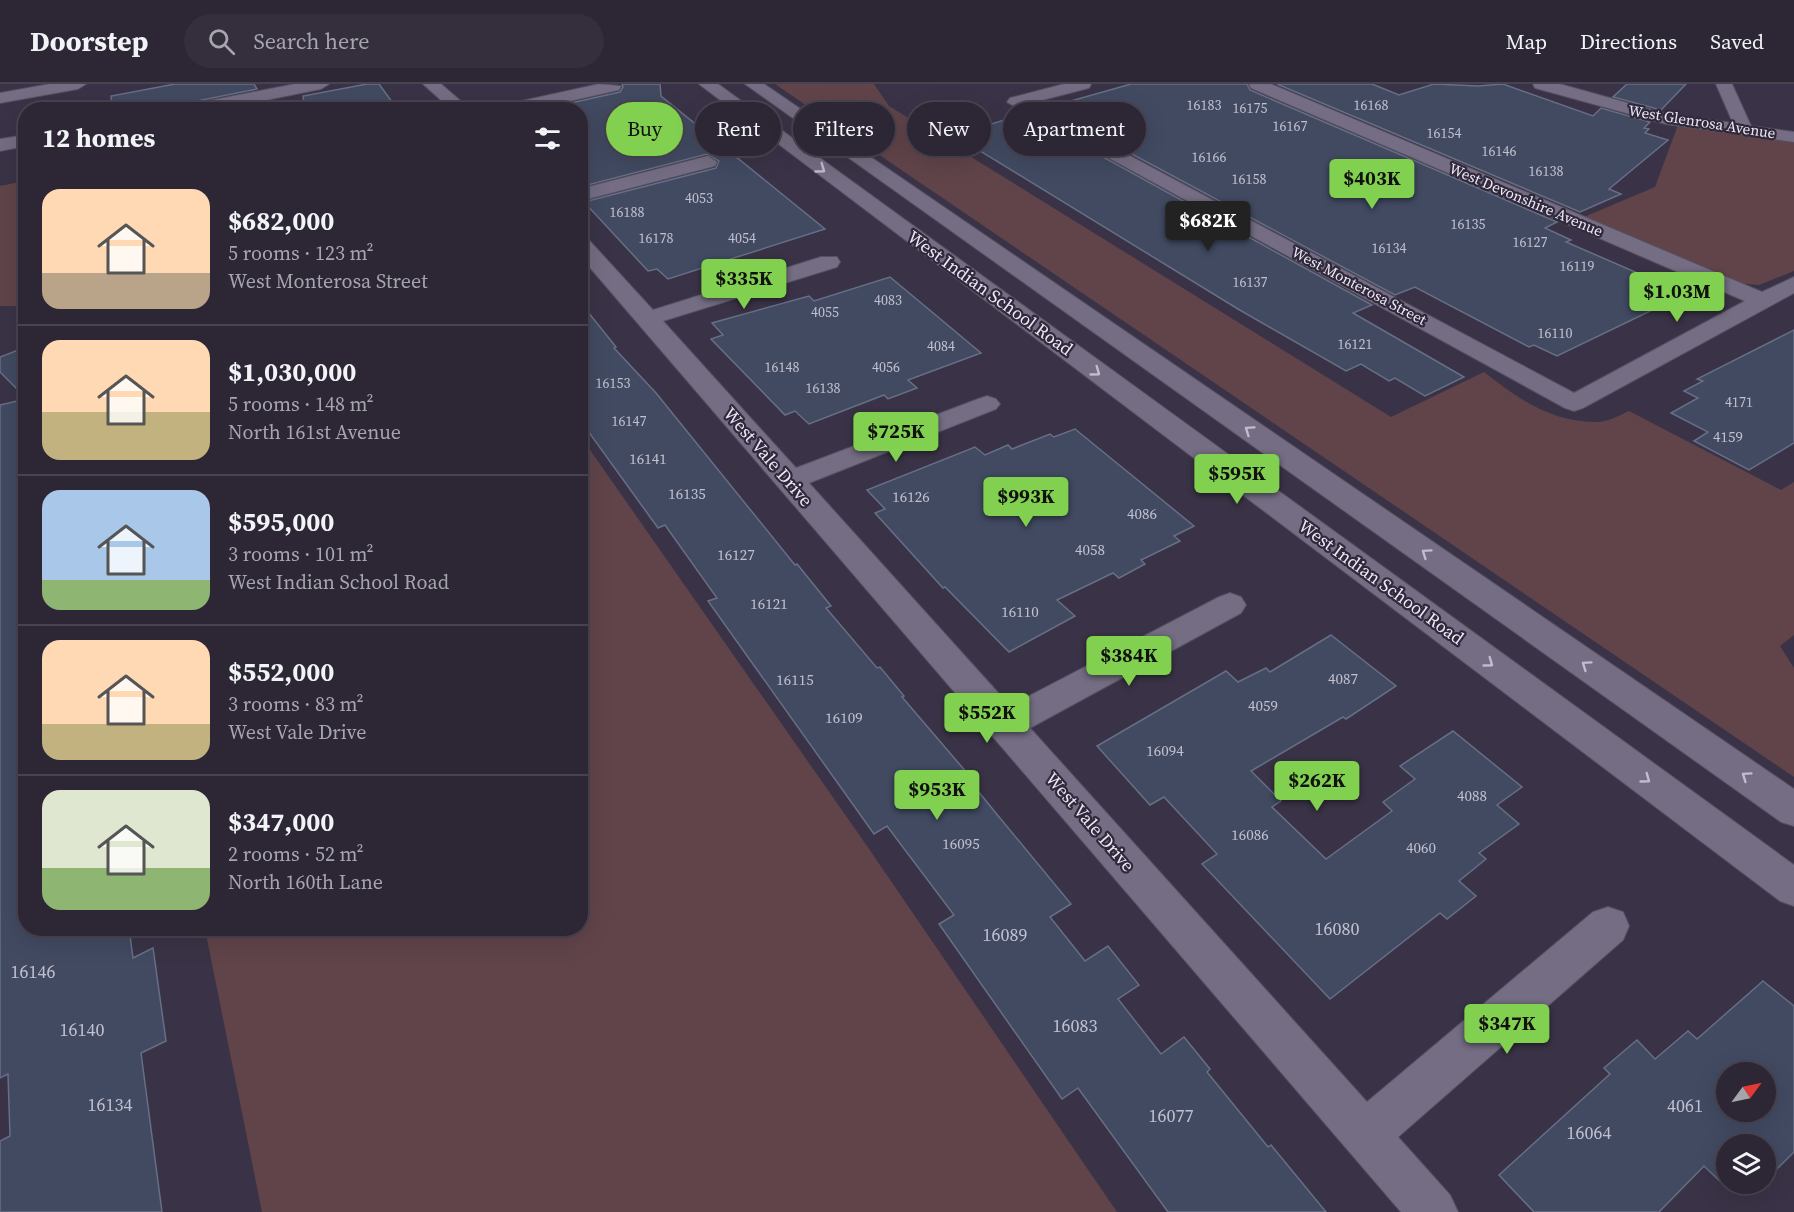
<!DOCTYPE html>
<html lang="en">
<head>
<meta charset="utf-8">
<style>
	body { margin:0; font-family:"Source Serif 4",serif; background:#342e3d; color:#f1f3f6; height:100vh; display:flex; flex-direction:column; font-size:22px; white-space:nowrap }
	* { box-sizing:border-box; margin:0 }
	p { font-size:20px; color:#a6a5ad }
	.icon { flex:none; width:33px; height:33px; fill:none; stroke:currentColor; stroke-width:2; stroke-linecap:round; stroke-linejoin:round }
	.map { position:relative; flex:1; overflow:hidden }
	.side { position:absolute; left:18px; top:18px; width:570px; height:834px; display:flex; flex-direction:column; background:#2c2635; border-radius:24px; box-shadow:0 6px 24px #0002,0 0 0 2px #484350 }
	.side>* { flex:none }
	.hud { position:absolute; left:606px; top:18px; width:570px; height:54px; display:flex; gap:12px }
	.needle { width:39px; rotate:57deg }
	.buttons { position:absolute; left:1716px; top:978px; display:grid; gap:12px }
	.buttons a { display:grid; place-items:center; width:60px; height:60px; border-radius:50%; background:#2c2635; box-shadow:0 6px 24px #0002,0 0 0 2px #484350; font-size:30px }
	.price { position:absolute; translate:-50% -51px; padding:0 14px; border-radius:6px; background:#82d04f; color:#111; font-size:20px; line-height:39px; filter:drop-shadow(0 2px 3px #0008) }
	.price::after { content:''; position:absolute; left:50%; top:36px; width:18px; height:14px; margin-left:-9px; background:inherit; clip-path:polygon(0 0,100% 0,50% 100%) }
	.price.on { background:#222; color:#fff }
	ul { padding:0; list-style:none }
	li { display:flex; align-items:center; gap:18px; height:150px; padding:0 24px }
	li+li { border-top:2px solid #484350 }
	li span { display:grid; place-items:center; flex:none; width:168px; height:120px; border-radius:18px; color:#555 }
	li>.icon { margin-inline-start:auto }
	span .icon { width:72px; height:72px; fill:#fffc; stroke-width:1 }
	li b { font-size:26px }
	h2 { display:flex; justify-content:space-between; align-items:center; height:72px; padding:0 24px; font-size:26px }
	.pill { padding:0 21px; border-radius:27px; background:#2c2635; box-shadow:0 6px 24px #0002,0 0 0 2px #484350; font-size:21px; line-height:54px }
	.pill.on { background:#82d04f; color:#111 }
	header { display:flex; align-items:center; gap:36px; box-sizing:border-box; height:84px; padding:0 30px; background:#2c2635; border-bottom:2px solid #484350 }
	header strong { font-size:28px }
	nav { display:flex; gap:33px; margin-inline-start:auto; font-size:21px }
	.search { width:420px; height:54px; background:#342e3d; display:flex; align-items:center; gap:15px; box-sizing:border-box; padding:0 21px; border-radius:33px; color:#a6a5ad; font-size:22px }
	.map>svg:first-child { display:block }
	.green { fill:#604449 }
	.building { fill:#414a61; stroke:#666f85; stroke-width:1.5; fill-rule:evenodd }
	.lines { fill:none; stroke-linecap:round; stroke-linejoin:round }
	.street-casing { stroke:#565061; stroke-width:2 }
	.secondary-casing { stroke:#565061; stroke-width:2 }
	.street { fill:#746d83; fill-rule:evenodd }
	.secondary { fill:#746d83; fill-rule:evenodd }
	.oneway { stroke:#c2bdcd }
	.labels { text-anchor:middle; stroke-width:4.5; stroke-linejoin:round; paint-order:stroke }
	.far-number-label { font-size:14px; fill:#c1c0d0 }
	.far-street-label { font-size:15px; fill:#ece8f5; stroke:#30293c }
	.number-label { font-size:15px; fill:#c1c0d0 }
	.street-label { font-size:18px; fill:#ece8f5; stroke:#30293c }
	.near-number-label { font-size:18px; fill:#c1c0d0 }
</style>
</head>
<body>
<header>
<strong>Doorstep</strong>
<div class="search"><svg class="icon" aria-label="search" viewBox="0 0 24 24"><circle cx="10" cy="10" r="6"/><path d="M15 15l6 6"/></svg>Search here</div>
<nav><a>Map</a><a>Directions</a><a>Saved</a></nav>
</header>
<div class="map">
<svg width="1794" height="1128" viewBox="0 0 1794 1128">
	<rect width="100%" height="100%" fill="#3a3347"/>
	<g class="green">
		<path d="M775,0H874L889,22L1391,333L1484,288C1518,315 1552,339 1598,338C1608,338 1620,331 1629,327L1781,406L1794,398V551L1780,562L1794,584V693Z"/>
		<path d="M1678,41L1794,57V187L1759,201L1736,199L1584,133L1655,103Z"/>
		<path d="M25,97V222H0V102Z"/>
		<path d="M581,353L867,762L1117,1128H262L205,845L580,844Z"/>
	</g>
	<g class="building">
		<path d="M175,0H254L257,5L187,19L177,26H112L111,12Z"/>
		<path d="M367,0H379L398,26H305L303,12Z"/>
		<path d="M622,0H660L661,12L825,145L668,195L657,185L648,187L584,118L716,84L719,77L707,70L580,103V26L571,19L620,8L623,3Z"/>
		<path d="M1131,0H1247L1250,6L1557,138L1545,144L1571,156L1566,158L1663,200L1647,208L1669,218L1557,272L1534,261L1529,263L1415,203L1395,211L1046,24Z"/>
		<path d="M1277,0H1372L1399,11L1434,0L1478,2L1503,0L1593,32L1601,24L1650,38L1644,44L1649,45L1645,49L1668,56L1609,105L1621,110L1580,128Z"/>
		<path d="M1627,0H1686L1661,26L1613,13Z"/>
		<path d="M1025,30L1372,221L1353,229L1464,293L1425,312L1395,294L1389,297L1361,280L1346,287L1238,225L954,51Z"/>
		<path d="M890,193L981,269L908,296L917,304L888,315L884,311L809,340L795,327L785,331L711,255L723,251L712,239L809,212L814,217Z"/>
		<path d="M580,218L616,263L614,264L656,309L795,481L797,480L831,522L826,524L877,584L880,583L904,612L902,613L973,696L970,697L995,728L1071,820L1050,833L1085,877L1108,862L1139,901L1118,915L1161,970L1184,953L1210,985L1207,988L1268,1063L1271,1061L1326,1128H1168L1078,1004L1062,1015L939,840L954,831L887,742L874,750L708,517L717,514L665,441L658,444L580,336Z"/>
		<path d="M1794,246V359L1749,386L1694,357L1708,348L1671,329L1698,314L1684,307L1703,297L1697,295Z"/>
		<path d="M26,263V314L0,288V273Z"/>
		<path d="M26,315V844H129L133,874L153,864L166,957L141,969L162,1128H0V1057L10,1052L8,990L0,994V321Z"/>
		<path d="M1075,345L1194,442L1174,452L1180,457L1141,476L1145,480L1119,494L1113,489L1057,516L1075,532L1009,568L945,503L943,504L875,429L885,425L867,406L975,363L985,371L1008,361L1012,365L1050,350L1054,353Z"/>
		<path d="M1331,551L1396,602L1346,635L1343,633L1251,687L1281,717L1272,723L1326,775L1392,727L1383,718L1415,695L1400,682L1453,647L1522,703L1497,721L1519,740L1479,769L1486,775L1459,797L1476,812L1447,835L1440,829L1330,915L1202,780L1217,770L1164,713L1150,721L1097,662L1226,587L1238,598L1266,584L1270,588Z"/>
		<path d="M1763,897L1794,922V1068L1774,1088L1766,1079V1060H1726V1100H1729L1726,1103L1704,1082L1659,1128H1534L1499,1091L1610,990L1604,984L1637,956L1655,975L1688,947L1697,955ZM1726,988H1766V1028H1726Z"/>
	</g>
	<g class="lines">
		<g class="street-casing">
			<g id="street">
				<path d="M295,0H329L321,5L216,26H179L187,21Z"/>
				<path d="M423,0H441L471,26H452Z"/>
				<path d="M599,0L621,2L619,6L530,26H496L504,21Z"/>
				<path d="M1064,0H1091L1089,4L1031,19L1574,309L1745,217L1251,4L1249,0H1271L1762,208L1794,193V209L1583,324L1574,327L1565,324L1007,18L1010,14Z"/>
				<path d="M1533,0H1560L1667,30L1733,39L1716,0H1732L1751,42L1794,48V58L1666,40L1535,4Z"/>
				<path d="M26,51V62L0,67V55Z"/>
				<path d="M708,72L717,78L715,82L580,117V105Z"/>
				<path d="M580,152L587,154L653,226L821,173H837L840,178L837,183L663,237L796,384L978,315L987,312L996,315L1000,320L996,325L809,399L1010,622L1219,513L1230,509L1241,513L1246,521L1241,529L1030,644L1367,1018L1593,828L1608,823L1623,828L1629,842L1623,856L1398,1053L1450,1111L1458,1128H1401L580,172Z"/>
			</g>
		</g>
		<g class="secondary-casing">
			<g id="secondary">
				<path d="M50,0H86L78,5L0,19V9Z"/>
				<path d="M699,0H718L1794,781V822L1780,817Z"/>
				<path d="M745,0H764L1794,705V742L1781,738Z"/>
			</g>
		</g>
		<use href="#street" class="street"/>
		<use href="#secondary" class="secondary"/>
	</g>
	<defs><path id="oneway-chevron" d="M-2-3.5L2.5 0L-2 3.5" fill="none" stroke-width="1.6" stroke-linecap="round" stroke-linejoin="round" transform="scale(1.5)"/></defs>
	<g class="oneway">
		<use href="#oneway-chevron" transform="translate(821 85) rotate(36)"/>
		<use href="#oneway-chevron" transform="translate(1096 288) rotate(36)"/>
		<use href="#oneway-chevron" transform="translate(1249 346) rotate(-145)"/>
		<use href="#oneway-chevron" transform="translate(1426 469) rotate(-145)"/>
		<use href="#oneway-chevron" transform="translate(1489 579) rotate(36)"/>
		<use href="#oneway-chevron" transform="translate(1586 581) rotate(-145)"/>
		<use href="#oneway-chevron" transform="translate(1746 692) rotate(-145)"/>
		<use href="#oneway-chevron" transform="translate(1646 695) rotate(36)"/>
	</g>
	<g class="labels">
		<g class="far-number-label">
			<text x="1204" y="26">16183</text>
			<text x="1371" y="26">16168</text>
			<text x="1250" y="29">16175</text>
			<text x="1290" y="47">16167</text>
			<text x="1444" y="54">16154</text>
			<text x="1499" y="72">16146</text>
			<text x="1209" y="78">16166</text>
			<text x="1546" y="92">16138</text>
			<text x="1249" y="100">16158</text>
			<text x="699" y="119">4053</text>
			<text x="627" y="133">16188</text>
			<text x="1468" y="145">16135</text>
			<text x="656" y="159">16178</text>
			<text x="742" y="159">4054</text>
			<text x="1530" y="163">16127</text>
			<text x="1389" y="169">16134</text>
			<text x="1577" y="187">16119</text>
			<text x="1250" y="203">16137</text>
			<text x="888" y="221">4083</text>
			<text x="825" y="233">4055</text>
			<text x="1555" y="254">16110</text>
			<text x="1355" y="265">16121</text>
			<text x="941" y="267">4084</text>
			<text x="782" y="288">16148</text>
			<text x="886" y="288">4056</text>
			<text x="613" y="304">16153</text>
			<text x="823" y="309">16138</text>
			<text x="1739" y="323">4171</text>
			<text x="629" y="342">16147</text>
		</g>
		<g class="far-street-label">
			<text transform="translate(1702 38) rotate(9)" y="5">West Glenrosa Avenue</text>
			<text transform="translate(1526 116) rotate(23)" y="5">West Devonshire Avenue</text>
			<text transform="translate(1359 202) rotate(28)" y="5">West Monterosa Street</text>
		</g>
		<g class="number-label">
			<text x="1728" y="358">4159</text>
			<text x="648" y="380">16141</text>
			<text x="687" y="415">16135</text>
			<text x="911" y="418">16126</text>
			<text x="1142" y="435">4086</text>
			<text x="1090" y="471">4058</text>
			<text x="736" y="476">16127</text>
			<text x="769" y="525">16121</text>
			<text x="1020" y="533">16110</text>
			<text x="1343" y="600">4087</text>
			<text x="795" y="601">16115</text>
			<text x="1263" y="627">4059</text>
			<text x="844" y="639">16109</text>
			<text x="1165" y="672">16094</text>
			<text x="1472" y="717">4088</text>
			<text x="1250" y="756">16086</text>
			<text x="961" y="765">16095</text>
			<text x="1421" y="769">4060</text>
		</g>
		<g class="street-label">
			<text transform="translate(990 209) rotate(36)" y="6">West Indian School Road</text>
			<text transform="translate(768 373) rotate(49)" y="6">West Vale Drive</text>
			<text transform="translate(1381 498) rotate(36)" y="6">West Indian School Road</text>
			<text transform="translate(1090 738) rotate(49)" y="6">West Vale Drive</text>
		</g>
		<g class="near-number-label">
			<text x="1337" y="851">16080</text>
			<text x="1005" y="857">16089</text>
			<text x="33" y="894">16146</text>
			<text x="1075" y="948">16083</text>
			<text x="82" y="952">16140</text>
			<text x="110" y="1027">16134</text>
			<text x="1685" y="1028">4061</text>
			<text x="1171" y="1038">16077</text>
			<text x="1589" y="1055">16064</text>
		</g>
	</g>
</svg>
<div class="buttons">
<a><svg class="needle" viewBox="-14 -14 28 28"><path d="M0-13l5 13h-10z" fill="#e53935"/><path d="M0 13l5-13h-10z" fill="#a6a5ad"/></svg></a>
<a><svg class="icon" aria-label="layers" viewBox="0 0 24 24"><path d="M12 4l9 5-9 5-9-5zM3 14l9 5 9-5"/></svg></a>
</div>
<b class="price" style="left:1372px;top:126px">$403K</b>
<b class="price on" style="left:1208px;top:168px">$682K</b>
<b class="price" style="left:744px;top:226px">$335K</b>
<b class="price" style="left:1677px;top:239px">$1.03M</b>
<b class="price" style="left:896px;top:379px">$725K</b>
<b class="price" style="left:1237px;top:421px">$595K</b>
<b class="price" style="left:1026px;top:444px">$993K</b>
<b class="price" style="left:1129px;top:603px">$384K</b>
<b class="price" style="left:987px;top:660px">$552K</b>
<b class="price" style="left:1317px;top:728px">$262K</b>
<b class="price" style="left:937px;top:737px">$953K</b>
<b class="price" style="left:1507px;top:971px">$347K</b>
<div class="hud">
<a class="pill on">Buy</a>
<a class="pill">Rent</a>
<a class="pill">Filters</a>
<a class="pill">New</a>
<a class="pill">Apartment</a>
</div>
<section class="side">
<h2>12 homes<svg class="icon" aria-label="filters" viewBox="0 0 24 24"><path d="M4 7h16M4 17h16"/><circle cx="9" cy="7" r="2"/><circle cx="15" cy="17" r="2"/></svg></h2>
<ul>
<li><span style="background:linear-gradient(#ffd9b3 70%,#b9a48a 0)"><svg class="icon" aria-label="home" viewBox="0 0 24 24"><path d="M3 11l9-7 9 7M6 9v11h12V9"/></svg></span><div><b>$682,000</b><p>5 rooms · 123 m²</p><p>West Monterosa Street</p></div></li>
<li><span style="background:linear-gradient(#ffd9b3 60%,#c2b280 0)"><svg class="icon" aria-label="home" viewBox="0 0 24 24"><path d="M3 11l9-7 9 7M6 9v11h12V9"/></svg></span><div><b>$1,030,000</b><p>5 rooms · 148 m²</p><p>North 161st Avenue</p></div></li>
<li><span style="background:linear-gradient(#a9c7e8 75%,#8fb573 0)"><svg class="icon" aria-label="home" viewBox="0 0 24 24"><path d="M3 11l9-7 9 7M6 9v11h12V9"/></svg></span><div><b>$595,000</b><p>3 rooms · 101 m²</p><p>West Indian School Road</p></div></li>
<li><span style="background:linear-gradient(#ffd9b3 70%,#c2b280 0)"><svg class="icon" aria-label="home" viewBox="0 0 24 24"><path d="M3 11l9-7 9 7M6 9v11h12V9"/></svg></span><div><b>$552,000</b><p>3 rooms · 83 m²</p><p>West Vale Drive</p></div></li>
<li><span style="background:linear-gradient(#dfe7d0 65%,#8fb573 0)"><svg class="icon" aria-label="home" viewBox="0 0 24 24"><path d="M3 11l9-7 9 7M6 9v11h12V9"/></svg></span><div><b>$347,000</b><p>2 rooms · 52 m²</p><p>North 160th Lane</p></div></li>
</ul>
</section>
</div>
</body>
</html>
